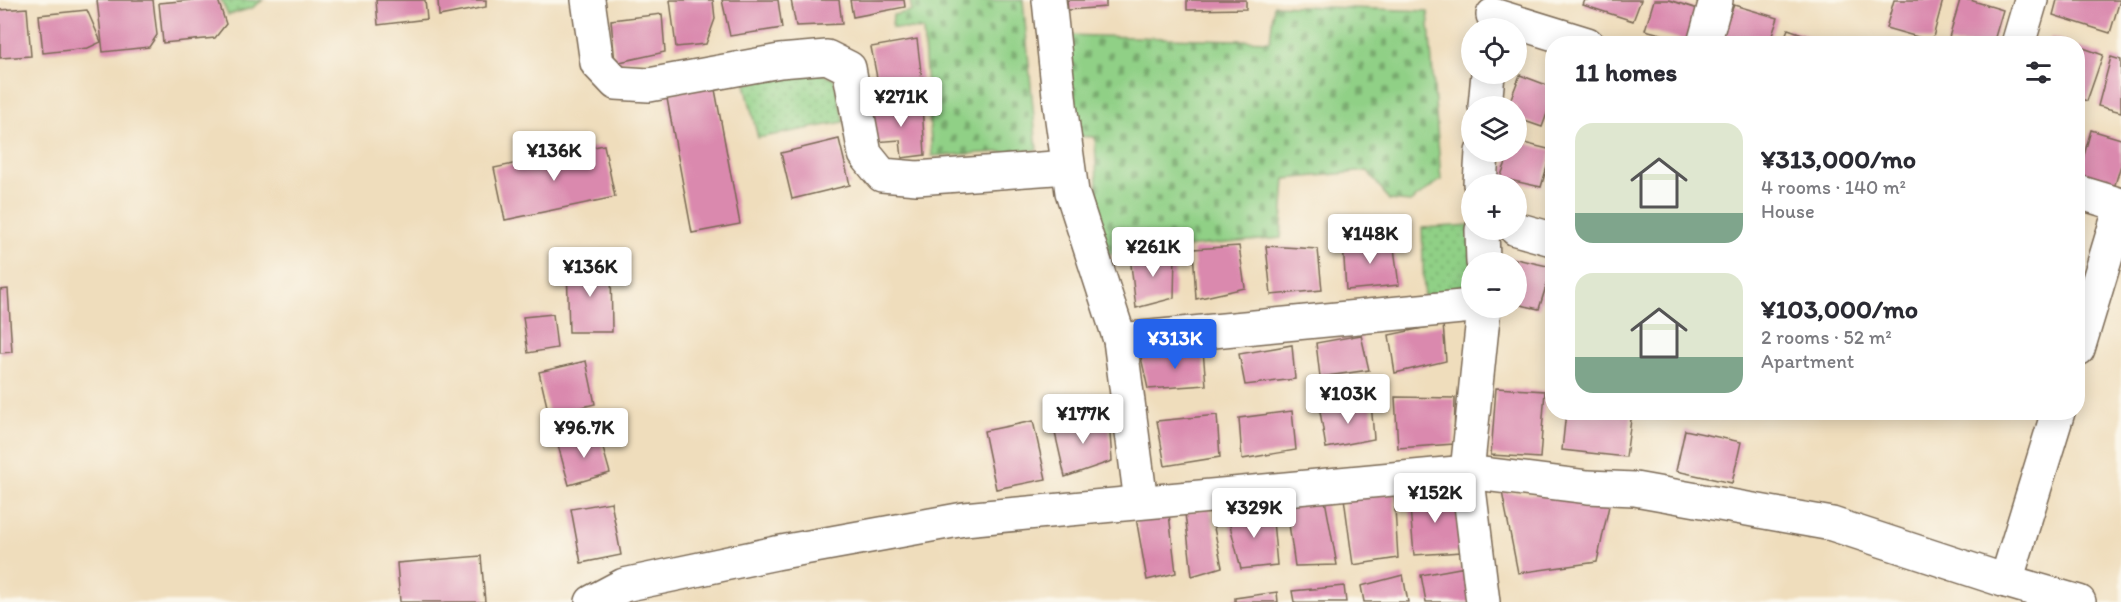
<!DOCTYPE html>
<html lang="en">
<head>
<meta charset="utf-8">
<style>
	body { margin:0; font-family:Itim,sans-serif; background:#f7f7f7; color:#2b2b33; height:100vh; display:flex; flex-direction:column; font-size:22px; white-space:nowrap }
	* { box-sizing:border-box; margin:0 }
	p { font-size:20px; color:#7c7c81 }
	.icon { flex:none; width:33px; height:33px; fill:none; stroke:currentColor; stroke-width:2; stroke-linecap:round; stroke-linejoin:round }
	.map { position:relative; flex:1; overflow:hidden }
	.sheet { position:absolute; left:1545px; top:36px; width:540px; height:384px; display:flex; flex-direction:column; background:#fff; border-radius:24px; box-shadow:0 3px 15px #0003 }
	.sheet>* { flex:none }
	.buttons { position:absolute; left:1461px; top:18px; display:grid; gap:12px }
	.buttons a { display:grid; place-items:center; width:66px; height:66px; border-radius:50%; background:#fff; box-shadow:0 3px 15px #0003; font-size:30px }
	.price { position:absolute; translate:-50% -51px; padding:0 14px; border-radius:6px; background:#fff; color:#222; font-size:20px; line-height:39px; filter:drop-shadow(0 2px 3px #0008) }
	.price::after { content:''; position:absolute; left:50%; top:36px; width:18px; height:14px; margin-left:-9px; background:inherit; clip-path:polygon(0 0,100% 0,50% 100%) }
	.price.active { background:#2563eb; color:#fff }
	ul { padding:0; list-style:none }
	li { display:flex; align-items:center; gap:18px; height:150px; padding:0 30px }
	li span { display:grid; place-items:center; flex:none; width:168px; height:120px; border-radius:18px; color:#555 }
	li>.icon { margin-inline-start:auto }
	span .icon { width:72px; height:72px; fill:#fffc; stroke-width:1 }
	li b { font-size:26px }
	h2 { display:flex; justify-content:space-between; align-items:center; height:72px; padding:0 30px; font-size:26px }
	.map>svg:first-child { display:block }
	.cemetery { fill:url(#cemetery-stones); stroke:#667d52; stroke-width:1.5 }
	.park { fill:url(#park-dots); stroke:#667d52; stroke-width:1.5 }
	.building { fill:#da89ae }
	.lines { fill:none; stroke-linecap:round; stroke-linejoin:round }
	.minor-casing { stroke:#7a6955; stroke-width:36 }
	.minor { stroke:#fff; stroke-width:33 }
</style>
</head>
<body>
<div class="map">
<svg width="2121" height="602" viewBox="0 0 2121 602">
	<defs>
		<pattern id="cemetery-stones" width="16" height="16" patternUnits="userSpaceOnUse" patternTransform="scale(1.5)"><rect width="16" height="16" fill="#90d086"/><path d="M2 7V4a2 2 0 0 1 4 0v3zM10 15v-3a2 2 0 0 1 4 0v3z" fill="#77a96d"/></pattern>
		<pattern id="park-dots" width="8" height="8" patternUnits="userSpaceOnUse" patternTransform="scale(1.5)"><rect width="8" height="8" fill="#90d086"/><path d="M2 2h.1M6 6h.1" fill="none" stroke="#77a96d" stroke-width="1.8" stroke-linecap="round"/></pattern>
	</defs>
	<rect width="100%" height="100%" fill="#fbf7ec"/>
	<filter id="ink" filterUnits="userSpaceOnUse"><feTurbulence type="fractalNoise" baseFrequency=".0167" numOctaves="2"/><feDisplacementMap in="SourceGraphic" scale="12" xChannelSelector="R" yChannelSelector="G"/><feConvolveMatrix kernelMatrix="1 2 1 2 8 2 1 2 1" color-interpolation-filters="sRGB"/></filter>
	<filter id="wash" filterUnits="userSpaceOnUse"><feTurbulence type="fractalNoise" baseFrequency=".008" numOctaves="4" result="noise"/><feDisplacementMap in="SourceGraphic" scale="24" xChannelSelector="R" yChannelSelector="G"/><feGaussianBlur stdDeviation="1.35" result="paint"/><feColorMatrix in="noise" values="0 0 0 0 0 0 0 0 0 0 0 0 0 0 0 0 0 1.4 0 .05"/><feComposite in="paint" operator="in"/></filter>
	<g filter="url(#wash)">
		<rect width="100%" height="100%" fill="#efddbc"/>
		<g class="cemetery">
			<path d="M910,0H1023L1037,150L932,156L923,30L892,28L893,15L912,11Z"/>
			<path d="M1274,5L1428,11L1441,180L1410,202L1389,200L1368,171L1285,179L1281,238L1100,255L1095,137L1073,136L1066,35L1270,41Z"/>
		</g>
		<g class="park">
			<path d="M221,0H263L252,8L228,15Z"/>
			<path d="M814,71L834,79L844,122L758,138L745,84Z"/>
			<path d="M1471,225V291L1424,296L1422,228Z"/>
		</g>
		<g id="blocks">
			<g class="building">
				<path d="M97,0H153L157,35L149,47L103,52Z"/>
				<path d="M192,0H218L226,24L215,38L163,43L159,3Z"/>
				<path d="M376,0H425L427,19L378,25Z"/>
				<path d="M438,0H486V7L439,16Z"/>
				<path d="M670,0H713L715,19L706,44L676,47Z"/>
				<path d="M722,0H778L782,28L730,36Z"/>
				<path d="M791,0H839L842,24L796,26Z"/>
				<path d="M850,0H904L905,7L853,17Z"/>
				<path d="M1067,0H1106V7L1068,10Z"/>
				<path d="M1187,0H1246V9L1187,10Z"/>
				<path d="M1585,0H1641L1633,21L1583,5Z"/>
				<path d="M1654,0H1669L1701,10L1691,42L1645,30Z"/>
				<path d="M1894,0H1943L1932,41L1886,28Z"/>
				<path d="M1960,0H1970L2003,10L1993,44H1947Z"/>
				<path d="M2057,0H2120L2110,33L2053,15Z"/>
				<path d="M1734,5L1778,18L1769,44H1737L1720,39Z"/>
				<path d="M27,8L31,56L0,58V10Z"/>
				<path d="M87,10L101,42L88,48L43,53L39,15Z"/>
				<path d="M662,14L665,52L615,63L611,20Z"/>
				<path d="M1788,29L1828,43V44H1782Z"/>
				<path d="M2051,37L2069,43V44H2049Z"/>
				<path d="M917,39L922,80L879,88L871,47Z"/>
				<path d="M2078,46L2103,55L2087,101L2078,98Z"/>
				<path d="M2111,57L2121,60V112L2098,106Z"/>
				<path d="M1520,75L1552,87V100L1542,127L1516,118V106H1508Z"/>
				<path d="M714,84L740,224L692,233L666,93Z"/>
				<path d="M922,105L925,155L902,158L900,140L874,142L872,107Z"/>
				<path d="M2091,130L2121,139V165L2114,188L2078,177Z"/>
				<path d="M839,139L850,185L792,199L781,153Z"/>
				<path d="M1516,141L1552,150L1541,187L1500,178L1510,152H1516Z"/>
				<path d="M604,145L615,197L505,220L494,168Z"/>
				<path d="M1393,241L1399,285L1346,290L1343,243Z"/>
				<path d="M1239,246L1245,288L1196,299L1193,249Z"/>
				<path d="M1266,246L1318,249L1322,290L1271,295Z"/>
				<path d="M1175,253L1174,298L1136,308L1130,256Z"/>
				<path d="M1507,257L1552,267L1539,309L1516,304V262H1506Z"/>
				<path d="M611,264L612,332H569L567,265Z"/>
				<path d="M8,289L12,352L0,353V290Z"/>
				<path d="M553,314L557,348L528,353L523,317Z"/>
				<path d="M1443,324L1446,361L1395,373L1389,335Z"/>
				<path d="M1361,335L1369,370L1320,377L1316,343Z"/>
				<path d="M1292,345L1295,379L1245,385L1239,354Z"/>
				<path d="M1203,351L1206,385L1148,389L1141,357Z"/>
				<path d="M586,361L595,404L549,415L539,372Z"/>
				<path d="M1496,388L1545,391L1540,458L1491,455Z"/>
				<path d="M1395,397L1455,398L1454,444L1398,448Z"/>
				<path d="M1371,402L1374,439L1326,448L1320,411Z"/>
				<path d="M1292,411L1296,450L1242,459L1239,418Z"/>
				<path d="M1566,412H1632L1626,457L1562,450Z"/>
				<path d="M1217,415L1220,457L1165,466L1157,421Z"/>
				<path d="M1109,420L1112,461L1065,477L1053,424Z"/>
				<path d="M1033,421L1046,479L996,489L984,431Z"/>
				<path d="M1685,430L1741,442L1732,483L1676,471Z"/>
				<path d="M599,434L610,473L569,485L558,445Z"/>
				<path d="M1394,492L1398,558L1353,565L1344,498Z"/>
				<path d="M1502,492L1610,501L1597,562L1518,573Z"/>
				<path d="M1456,493L1462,552L1414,555L1409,496Z"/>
				<path d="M1325,500L1337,565L1295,566L1286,503Z"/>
				<path d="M611,502L621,555L581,563L571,509Z"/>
				<path d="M1210,508L1222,567L1192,576L1185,513Z"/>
				<path d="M1272,510L1277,565L1241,569L1227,514Z"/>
				<path d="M1169,514L1176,573L1147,580L1136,518Z"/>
				<path d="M481,556L485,602H400L397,563Z"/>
				<path d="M1471,566L1476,602H1426L1421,575Z"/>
				<path d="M1403,575L1408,602H1364L1361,586Z"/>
				<path d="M1344,586L1346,602H1294L1292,591Z"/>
				<path d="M1277,592L1278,602H1235V598Z"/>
			</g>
		</g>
	</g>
	<g filter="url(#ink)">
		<use href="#blocks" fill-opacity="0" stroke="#7a6955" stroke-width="1.5"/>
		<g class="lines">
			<g class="minor-casing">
				<g id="minor">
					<path d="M588,0L597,63L616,83L649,85L780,61L827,57L849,68L865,154L882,175L917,178L1068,167"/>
					<path d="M1049,0L1060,105L1072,192L1120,340L1141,502"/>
					<path d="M1493,15L1587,44"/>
					<path d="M1704,44L1716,0"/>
					<path d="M2018,44L2031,0"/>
					<path d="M1485,106L1488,74"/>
					<path d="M1480,184L1482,152"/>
					<path d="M2078,192L2121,205"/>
					<path d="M1516,229L1552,239"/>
					<path d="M1482,230L1483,262"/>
					<path d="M1120,340L1472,306"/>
					<path d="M2078,349L2121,207"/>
					<path d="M2006,581L2058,412"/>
					<path d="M592,602L624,585L776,553L964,519L1467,472L1588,487L1635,489L1832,524L2006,581L2079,602"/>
					<path d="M1483,602L1467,472L1484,308"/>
				</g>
			</g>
			<use href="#minor" class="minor"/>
		</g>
	</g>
</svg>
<div class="buttons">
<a><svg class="icon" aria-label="locate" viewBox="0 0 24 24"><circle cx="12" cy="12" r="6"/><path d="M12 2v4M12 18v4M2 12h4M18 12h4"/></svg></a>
<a><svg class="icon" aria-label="layers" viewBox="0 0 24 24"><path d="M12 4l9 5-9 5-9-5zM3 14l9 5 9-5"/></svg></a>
<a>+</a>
<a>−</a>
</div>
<b class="price" style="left:901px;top:128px">¥271K</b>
<b class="price" style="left:554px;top:182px">¥136K</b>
<b class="price" style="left:1370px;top:265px">¥148K</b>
<b class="price" style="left:1153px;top:278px">¥261K</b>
<b class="price" style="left:590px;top:298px">¥136K</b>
<b class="price active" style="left:1175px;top:370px">¥313K</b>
<b class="price" style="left:1348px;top:425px">¥103K</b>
<b class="price" style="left:1083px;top:445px">¥177K</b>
<b class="price" style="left:584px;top:459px">¥96.7K</b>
<b class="price" style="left:1435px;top:524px">¥152K</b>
<b class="price" style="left:1254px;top:539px">¥329K</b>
<section class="sheet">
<h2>11 homes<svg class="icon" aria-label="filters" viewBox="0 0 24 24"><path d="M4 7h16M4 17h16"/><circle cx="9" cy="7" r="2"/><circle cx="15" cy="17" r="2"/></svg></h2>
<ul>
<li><span style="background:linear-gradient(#dfe7d0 75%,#7fa58c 0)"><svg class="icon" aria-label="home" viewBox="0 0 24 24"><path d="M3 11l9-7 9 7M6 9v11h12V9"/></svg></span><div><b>¥313,000/mo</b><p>4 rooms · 140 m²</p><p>House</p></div></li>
<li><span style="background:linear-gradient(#dfe7d0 70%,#7fa58c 0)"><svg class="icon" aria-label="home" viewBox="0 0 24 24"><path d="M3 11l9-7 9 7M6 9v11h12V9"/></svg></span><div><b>¥103,000/mo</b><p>2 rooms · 52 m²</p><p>Apartment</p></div></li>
</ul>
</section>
</div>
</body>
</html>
